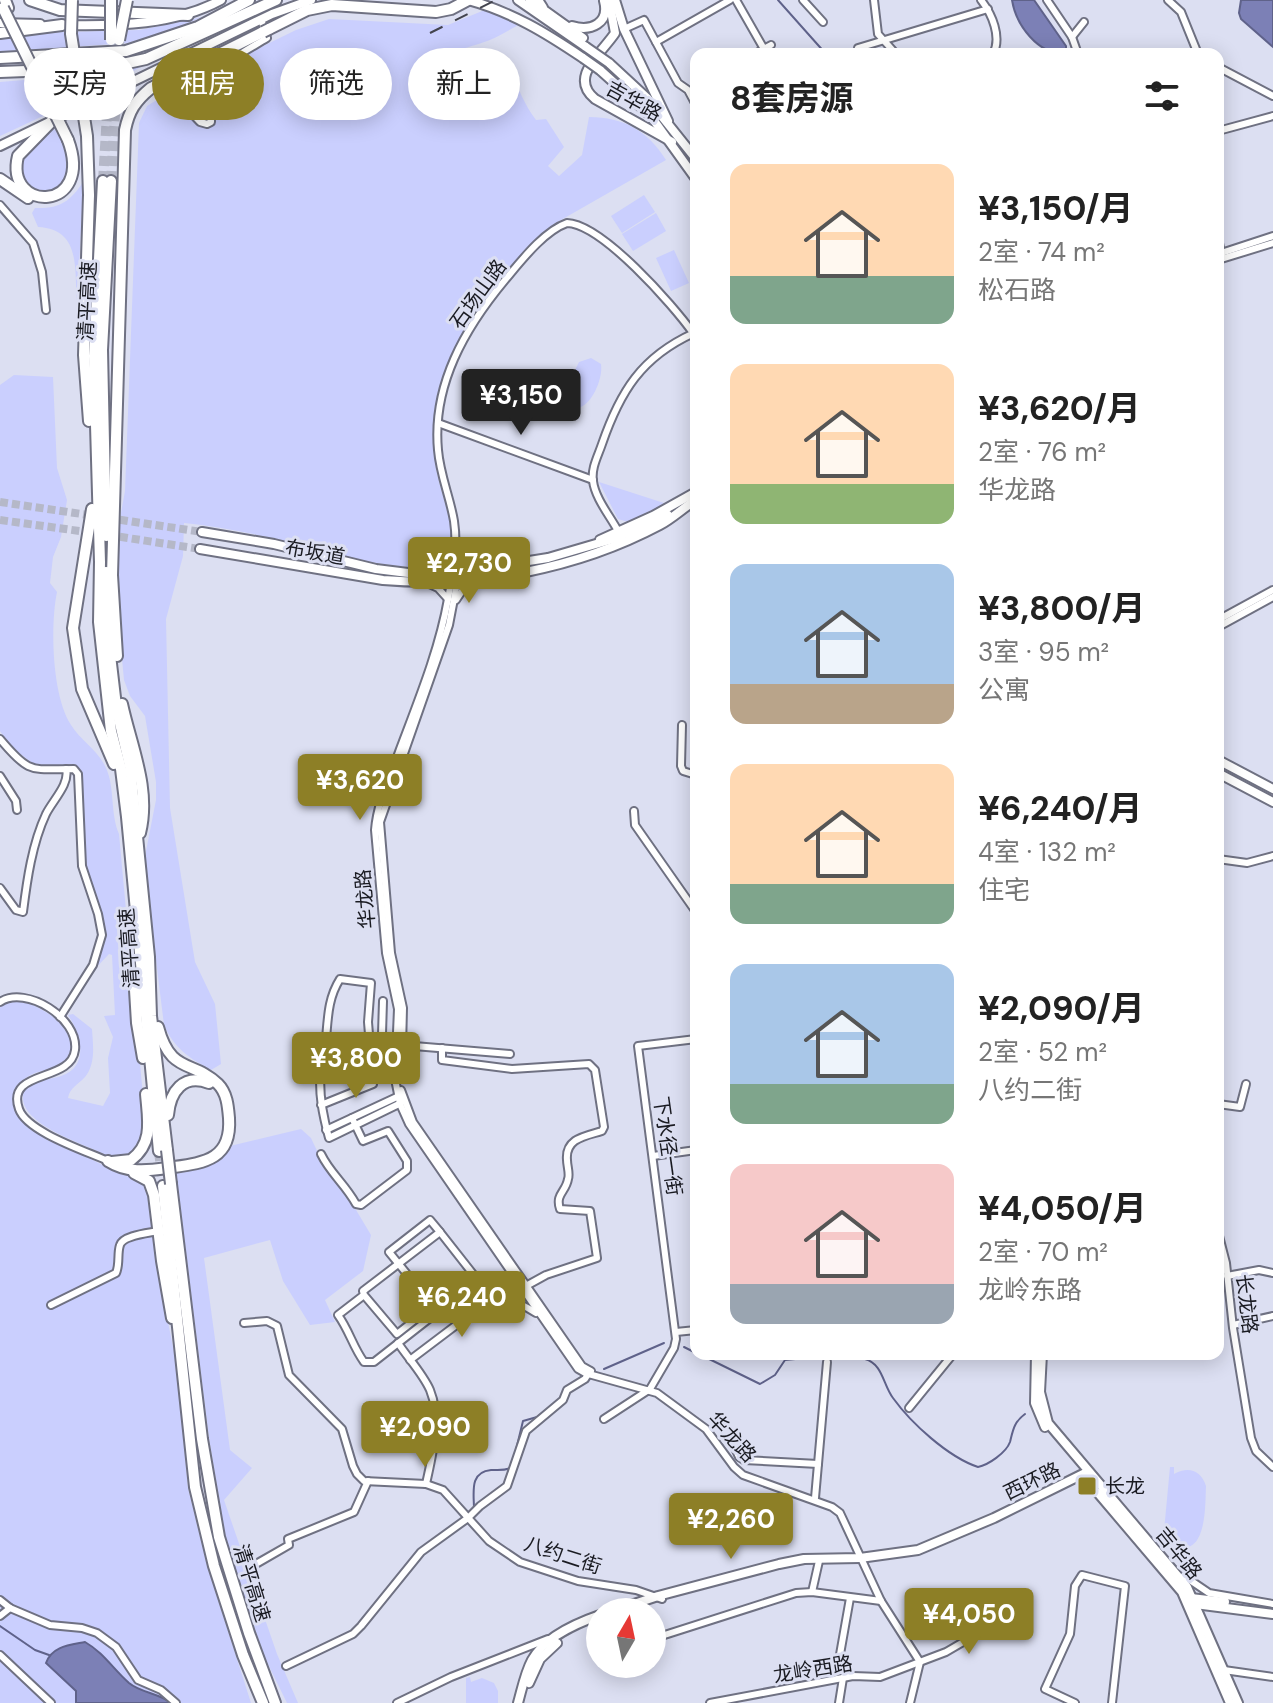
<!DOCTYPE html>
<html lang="zh">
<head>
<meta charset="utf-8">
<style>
	body { margin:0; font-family:"DM Sans","Noto Sans SC",sans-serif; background:#f6f6f6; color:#222; height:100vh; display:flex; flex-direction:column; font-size:30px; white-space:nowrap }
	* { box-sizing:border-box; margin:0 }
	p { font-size:26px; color:#767676 }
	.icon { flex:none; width:44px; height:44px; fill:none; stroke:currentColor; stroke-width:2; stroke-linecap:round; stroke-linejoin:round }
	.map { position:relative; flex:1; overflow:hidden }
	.sheet { position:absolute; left:690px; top:48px; width:534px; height:1312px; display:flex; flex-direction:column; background:#fff; border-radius:16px; box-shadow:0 4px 20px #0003 }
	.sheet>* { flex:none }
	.guide { position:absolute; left:24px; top:48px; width:546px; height:72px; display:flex; gap:16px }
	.needle { width:52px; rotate:9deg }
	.tools { position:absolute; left:586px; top:1598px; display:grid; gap:16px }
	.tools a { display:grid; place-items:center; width:80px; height:80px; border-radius:50%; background:#fff; box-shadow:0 4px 20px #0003; font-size:40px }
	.price { position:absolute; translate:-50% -68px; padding:0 18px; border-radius:8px; background:#8d7f26; color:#fff; font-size:26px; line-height:52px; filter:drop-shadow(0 2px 4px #0008) }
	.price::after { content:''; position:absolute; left:50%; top:48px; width:24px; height:18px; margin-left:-12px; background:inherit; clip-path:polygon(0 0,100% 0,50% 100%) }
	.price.selected { background:#222; color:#fff }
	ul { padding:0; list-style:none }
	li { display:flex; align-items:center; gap:24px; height:200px; padding:0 40px }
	li span { display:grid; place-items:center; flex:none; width:224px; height:160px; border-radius:16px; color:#555 }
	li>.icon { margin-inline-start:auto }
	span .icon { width:96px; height:96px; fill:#fffc; stroke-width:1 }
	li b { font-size:34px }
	h2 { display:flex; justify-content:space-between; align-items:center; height:96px; padding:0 40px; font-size:34px }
	.tag { padding:0 28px; border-radius:36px; background:#fff; box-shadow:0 4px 20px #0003; font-size:28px; line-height:72px }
	.tag.selected { background:#8d7f26; color:#fff }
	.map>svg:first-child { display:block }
	.green { fill:#cacffe }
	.water { fill:#7c80b6; stroke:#5f628a; stroke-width:2 }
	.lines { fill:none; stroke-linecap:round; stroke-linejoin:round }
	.stream { stroke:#5f628a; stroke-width:2 }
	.major-tunnel { stroke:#b5b8c8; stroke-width:8; stroke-dasharray:8 4; stroke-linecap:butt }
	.highway-tunnel { stroke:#b5b8c8; stroke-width:10; stroke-dasharray:10 5; stroke-linecap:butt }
	.minor-casing { stroke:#6f7182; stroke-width:10 }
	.major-casing { stroke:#6f7182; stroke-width:12 }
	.highway-casing { stroke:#6f7182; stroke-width:14 }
	.minor { stroke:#fff; stroke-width:6 }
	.major { stroke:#fff; stroke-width:8 }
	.highway { stroke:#fff; stroke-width:10 }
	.rail { stroke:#43444e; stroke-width:2; stroke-dasharray:14 14; stroke-linecap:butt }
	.major-bridge-casing { stroke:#6f7182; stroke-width:12; stroke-linecap:butt }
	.highway-bridge-casing { stroke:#6f7182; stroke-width:14; stroke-linecap:butt }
	.major-bridge { stroke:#fff; stroke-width:8 }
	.highway-bridge { stroke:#fff; stroke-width:10 }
	.poi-dot { fill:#8d7f26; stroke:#dcdff2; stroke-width:3 }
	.labels { text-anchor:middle; stroke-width:6; stroke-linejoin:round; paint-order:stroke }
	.street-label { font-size:20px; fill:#1a1b22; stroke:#dcdff2 }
	.poi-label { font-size:20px; fill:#1a1b22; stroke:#dcdff2; text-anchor:start }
</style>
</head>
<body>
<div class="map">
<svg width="1273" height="1703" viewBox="0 0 1273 1703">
	<rect width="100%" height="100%" fill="#dcdff2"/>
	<g class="green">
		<path d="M492,7L524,22C513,28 501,35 490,40C460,52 425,50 436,94C452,102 465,107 482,102L496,69L503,65L511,69C518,88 524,104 536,120L546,119L564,147L548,166L559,176L582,155L589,117C624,117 648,131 666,160L554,224C482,286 417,374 437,473C442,500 461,537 448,563C407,578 319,549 276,539C246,532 214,526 184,523L183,556L166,619L170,808L195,962L215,1004L221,1064L211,1070C189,1058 174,1048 164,1025L145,871L146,851L156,800V782L145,716L130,696L124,680L114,574L116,540L125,491L139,123L147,106L173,90L296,30L329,19L448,25Z"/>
		<path d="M202,17L168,32L127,43L0,52V36L27,33L140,30Z"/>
		<path d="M146,64L101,89L0,136V82L97,74Z"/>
		<path d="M55,129C61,139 69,152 69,165C69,182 54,199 36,191C29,189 26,184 24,177C16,155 38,138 55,129Z"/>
		<path d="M83,182V193L77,304C74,270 82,229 38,227L32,213L35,208C59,209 70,202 83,182Z"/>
		<path d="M644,195L655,212L622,233L611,216Z"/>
		<path d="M656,213L666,231L633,251L622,234Z"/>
		<path d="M674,250L689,283L671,291L656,258Z"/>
		<path d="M591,358L601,364C604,382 584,423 564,403L563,394L579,362Z"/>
		<path d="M14,375L53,377L57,468L67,500L61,537L53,557L50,583L57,592C50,626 52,696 71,725C81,741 98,750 106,768C115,787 110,813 119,834L145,1118C142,1144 137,1160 106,1155C84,1144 25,1126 23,1099C22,1092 25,1087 31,1084C40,1078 51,1080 61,1076C90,1067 81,1034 68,1015L73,1014L92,1029C93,1046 96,1063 85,1077C78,1085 70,1087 68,1098L103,1106L110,1093L108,1058L113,1037L104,1016L115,1015L112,955L109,954L91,973L90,967L104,928L88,880L84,861L81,772L73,765L39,768L11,747L0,731V385Z"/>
		<path d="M599,482L667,504L628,522L618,519Z"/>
		<path d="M20,999C42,1009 77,1024 70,1053C69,1059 66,1065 60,1068C53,1071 43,1070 35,1073C11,1082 11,1106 24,1124L116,1172L139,1180L145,1184L150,1196L159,1277L177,1367L188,1488L208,1568L251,1703H0V1007L6,1001Z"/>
		<path d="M301,1129L311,1138L327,1172L340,1183L371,1235L363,1271L325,1300L335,1322L310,1325L283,1281L270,1240L204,1258L230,1450L252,1468L224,1500L277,1654L298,1703H287L263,1654L225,1535L209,1438L176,1172L211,1165L220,1159L230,1146Z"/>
		<path d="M1170,1467H1174V1474C1188,1466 1201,1470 1206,1486C1205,1508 1207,1561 1171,1545L1164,1531Z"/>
		<path d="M470,1677L471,1682L482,1678L494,1683L498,1691V1703H466V1678Z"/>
	</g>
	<g class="water">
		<path d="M1012,0H1034L1066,46V54C1038,55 1016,25 1012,0Z"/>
		<path d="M1241,0H1273V47L1241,19L1239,13Z"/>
		<path d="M85,1642C104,1653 113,1669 129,1683C141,1693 159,1693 171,1703H76V1691L46,1663C52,1646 70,1645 85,1642Z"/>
	</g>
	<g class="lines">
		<g class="stream">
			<path d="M778,0L826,54"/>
			<path d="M684,1347L696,1353"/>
			<path d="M699,1354L760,1384L775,1375L785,1360C803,1358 849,1354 865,1359C883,1364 883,1385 893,1398C911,1423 948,1457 978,1467C988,1465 1006,1453 1010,1442C1013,1430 1014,1422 1025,1414"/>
			<path d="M604,1369L664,1343"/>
			<path d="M514,1458L523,1421L537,1417L549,1408"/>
			<path d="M474,1509C474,1493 469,1472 491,1470C499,1470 503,1471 511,1468"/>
			<path d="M0,1626L35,1650L49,1655"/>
		</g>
		<g class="major-tunnel">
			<path d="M0,502L95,516"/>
			<path d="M108,518L202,532"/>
			<path d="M0,520L94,533"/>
			<path d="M108,535L200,549"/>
		</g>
		<g class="highway-tunnel">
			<path d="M103,181L111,46"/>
			<path d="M111,181L120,31"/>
			<path d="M159,1151L163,1186"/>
		</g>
		<g class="minor-casing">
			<g id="minor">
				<path d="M736,0L764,49"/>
				<path d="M803,0L823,22"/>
				<path d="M874,0L878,34L896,54"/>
				<path d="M981,0C992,14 1002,37 993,54"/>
				<path d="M1047,0L1072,37L1078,54"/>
				<path d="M1168,0L1181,12L1198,54"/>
				<path d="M624,29L644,20L678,83L688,90L696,105"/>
				<path d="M1072,37L1084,22"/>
				<path d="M656,42L730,0"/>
				<path d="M755,54L771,45"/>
				<path d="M862,54L858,48L988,9"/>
				<path d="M1218,67L1273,96"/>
				<path d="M179,100L200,122L207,124L211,122C210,66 224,64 267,38L261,19"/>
				<path d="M1218,131L1273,116"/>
				<path d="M0,205L33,243L42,272L46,310"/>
				<path d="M1218,238L1221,253"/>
				<path d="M1218,254L1273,236"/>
				<path d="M1218,260L1273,243"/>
				<path d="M693,333C673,305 602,224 567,223C544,231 521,261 505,280C465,328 432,385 438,450C440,475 450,497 454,521C458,548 453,572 448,599C439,650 418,701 400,749C391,775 377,802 375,830L386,953L398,1009L395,1079L400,1104L409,1124L578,1369L585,1373L657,1393L706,1429L734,1467L743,1475L832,1507L840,1513L881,1601L920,1662"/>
				<path d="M438,423L593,480"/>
				<path d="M618,531C610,516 595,498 593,481C591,468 598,456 602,444C620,392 641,357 694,333"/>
				<path d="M427,583L438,588L448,599"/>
				<path d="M456,600L462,591L475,580"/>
				<path d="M1218,620L1273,590"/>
				<path d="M1218,627L1273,597"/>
				<path d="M682,725L681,766L683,771L696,775"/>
				<path d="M0,739C30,775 31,769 74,769L78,774L82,866L98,914L102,935L93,965L60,1017"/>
				<path d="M0,776L16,801L17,810"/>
				<path d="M634,811L635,825L696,912"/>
				<path d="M1218,859L1247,863L1273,856"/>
				<path d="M0,888L16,910L23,912C27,880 32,844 46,814C53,800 70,784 66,769"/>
				<path d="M383,1001L382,1034L388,1055"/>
				<path d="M0,1002C26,985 79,1018 75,1050C71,1083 5,1069 19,1109C27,1132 86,1151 108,1161"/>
				<path d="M402,1045L510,1054"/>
				<path d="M402,1048L403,1008L391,953L380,822L449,625L458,578"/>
				<path d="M442,1048V1060L512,1069L589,1064L595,1070L604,1127L602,1131C586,1136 565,1138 567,1160C567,1166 570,1174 568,1179C566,1192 555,1194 560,1209L590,1211L597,1258L546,1275L526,1286"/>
				<path d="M401,1090L413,1122L582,1366L591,1371"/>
				<path d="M1218,1104L1240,1107L1246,1084"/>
				<path d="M321,1105L373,1084L368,1022L371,983L340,979C328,998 328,1017 326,1039C325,1050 322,1060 321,1070C318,1093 323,1116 329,1138L401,1103"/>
				<path d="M326,1130L399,1096"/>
				<path d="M321,1154C330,1173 345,1184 356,1204L361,1205L407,1170V1161L388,1131L363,1141L352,1118"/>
				<path d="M653,1156L696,1150"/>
				<path d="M1218,1232L1226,1263L1233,1328L1251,1438L1256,1451L1273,1467"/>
				<path d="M1227,1276L1259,1270L1273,1273"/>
				<path d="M364,1295L397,1334L473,1274L440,1232L363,1291L364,1295L338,1315C349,1330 353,1347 364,1362H374L457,1297C488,1291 509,1296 536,1313"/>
				<path d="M51,1305L116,1273C120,1264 117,1254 120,1245C123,1235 149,1233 158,1231"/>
				<path d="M433,1306L389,1252L430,1220L440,1232"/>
				<path d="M244,1323L267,1321L277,1326L289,1375L342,1429L353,1466L357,1474L364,1481L426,1484L443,1490L489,1541L520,1562L578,1581L636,1590L662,1599"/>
				<path d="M1233,1325L1273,1316"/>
				<path d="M676,1332L696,1330"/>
				<path d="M398,1343C408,1358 423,1374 430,1390C442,1419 432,1456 426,1484"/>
				<path d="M410,1360L496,1295"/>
				<path d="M909,1408L953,1354"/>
				<path d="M604,1419L650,1389L674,1348L676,1339L638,1046L696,1039"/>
				<path d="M730,1437L739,1457L744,1460L818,1464"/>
				<path d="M815,1498L827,1362"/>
				<path d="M249,1568L289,1545L288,1539L354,1512L368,1481"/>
				<path d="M1180,1579L1184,1576L1209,1593L1273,1604"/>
				<path d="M812,1592L819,1561"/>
				<path d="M0,1600L10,1608L50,1625L82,1628L97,1633L116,1647L138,1680L161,1690L176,1703"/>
				<path d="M0,1616L10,1608"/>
				<path d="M652,1639L796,1593L812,1592L881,1601"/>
				<path d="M0,1655L51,1703"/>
				<path d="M839,1660L850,1598"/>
				<path d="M286,1666L353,1634L361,1626L421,1552L468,1518L480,1506L507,1486L526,1431L563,1400L567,1390L585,1379L590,1371"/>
				<path d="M1224,1670L1273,1677"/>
				<path d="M397,1703L451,1677L548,1639"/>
				<path d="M710,1703L853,1676L880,1677L946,1652L982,1631L1009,1623"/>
				<path d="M839,1703L843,1678"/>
				<path d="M910,1703L920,1662"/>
				<path d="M1075,1703L1045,1689L1070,1634L1075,1586L1082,1575L1125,1586L1112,1703"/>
			</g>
		</g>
		<g class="major-casing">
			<g id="major">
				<path d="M468,0C512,12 546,33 583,58"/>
				<path d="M518,0L586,47"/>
				<path d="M530,0L583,38"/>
				<path d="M609,0L615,33C602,53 568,77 595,99L672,142"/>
				<path d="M615,0L624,29L668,121"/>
				<path d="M0,23L40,24"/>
				<path d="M66,25C118,26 175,25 221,0"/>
				<path d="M572,26C591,32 610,23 604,1"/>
				<path d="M609,63L648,99L696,159"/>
				<path d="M600,70L650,115L696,179"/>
				<path d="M0,146L272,14L311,0"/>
				<path d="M202,532L274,544L376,569L408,573L478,569L548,558L613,539L668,515"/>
				<path d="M600,540L653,516L696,492"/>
				<path d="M200,549L383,580C477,588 577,569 660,525C673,518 683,508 696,500"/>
				<path d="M1218,760L1273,789"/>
				<path d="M1218,773L1273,802"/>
				<path d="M1036,1354L1035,1403L1045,1427"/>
				<path d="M1042,1354L1040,1392L1048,1423L1187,1587L1238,1703"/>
				<path d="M1098,1493L1182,1592L1230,1703"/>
				<path d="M1191,1598L1225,1602"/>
				<path d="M1195,1604L1273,1614"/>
				<path d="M610,1612L658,1596L779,1564L804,1559L860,1558L918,1550L994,1518L1087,1472"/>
				<path d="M529,1683L540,1659L557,1643"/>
				<path d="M518,1703C522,1689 525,1673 532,1660C544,1638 577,1623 600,1615"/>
			</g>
		</g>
		<g class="highway-casing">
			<g id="highway">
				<path d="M5,0L8,8"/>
				<path d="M30,0L60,10L188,15"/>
				<path d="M537,0L542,8"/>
				<path d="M269,29L307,10L332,5L436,12L451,9L468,0"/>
				<path d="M0,33L62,25"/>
				<path d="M0,58L126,51L198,27L249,0"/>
				<path d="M0,72L104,68L146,59L276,0"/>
				<path d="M53,120L18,156C4,213 95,213 68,140"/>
				<path d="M0,179L28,198"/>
				<path d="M103,181L94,356L100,562L99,622L111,731L121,769L127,817L159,1151"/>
				<path d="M89,195L84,355L89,421"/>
				<path d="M92,509L73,628L82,689L114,764"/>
				<path d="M106,536L102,350L111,181"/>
				<path d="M106,572V621L116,706L130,766L149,957L151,1016L167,1150"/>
				<path d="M117,656L112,575L125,130C129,111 135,101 151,88L263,32"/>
				<path d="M122,704C131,746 151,789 140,833"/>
				<path d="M135,990L137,1023L143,1058"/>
				<path d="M168,1115C170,1092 183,1073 209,1083"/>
				<path d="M108,1161C127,1173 146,1171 167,1168C201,1163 232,1162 229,1118C228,1106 227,1093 218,1084C192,1059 171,1075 158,1027"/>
				<path d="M112,1162L131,1160C154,1143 148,1119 146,1094"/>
				<path d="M134,1173L149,1181L154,1195L162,1261L172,1318"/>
				<path d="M171,1184L202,1439L219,1537L249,1633L275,1703"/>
				<path d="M163,1186L195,1487L214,1566L243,1655L263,1703"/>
			</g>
		</g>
		<use href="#minor" class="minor"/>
		<use href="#major" class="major"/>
		<use href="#highway" class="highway"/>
		<path class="rail" d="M430,33L496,0"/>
		<g class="major-bridge-casing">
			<g id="major-bridge">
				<path d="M586,47L609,63"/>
				<path d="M583,58L600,70"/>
			</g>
		</g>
		<g class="highway-bridge-casing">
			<g id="highway-bridge">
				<path d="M72,0L71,34L87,136L89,195"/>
				<path d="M3,8L68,140"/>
				<path d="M263,32L269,29"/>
				<path d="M111,40V0"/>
				<path d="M119,40L127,0"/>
				<path d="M167,1150L171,1184"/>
			</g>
		</g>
		<use href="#major-bridge" class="major-bridge"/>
		<use href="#highway-bridge" class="highway-bridge"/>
	</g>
	<rect class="poi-dot" x="1077" y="1476" width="20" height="20" rx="4"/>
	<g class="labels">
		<g class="street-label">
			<text transform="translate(634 101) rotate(29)" y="7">吉华路</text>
			<text transform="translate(478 294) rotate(-54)" y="7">石场山路</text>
			<text transform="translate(87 301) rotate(-87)" y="7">清平高速</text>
			<text transform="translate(315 552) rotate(10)" y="7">布坂道</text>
			<text transform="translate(365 899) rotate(-95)" y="7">华龙路</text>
			<text transform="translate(129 948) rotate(-94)" y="7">清平高速</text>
			<text transform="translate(668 1146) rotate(82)" y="7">下水径一街</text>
			<text transform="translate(1247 1304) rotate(83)" y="7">长龙路</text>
			<text transform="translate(732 1437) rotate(47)" y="7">华龙路</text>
			<text transform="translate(1032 1481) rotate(-26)" y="7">西环路</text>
			<text transform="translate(1179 1553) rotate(51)" y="7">吉华路</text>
			<text transform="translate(563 1555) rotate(18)" y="7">八约二街</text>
			<text transform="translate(252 1583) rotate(73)" y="7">清平高速</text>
			<text transform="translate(813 1669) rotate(-9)" y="7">龙岭西路</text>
		</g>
		<g class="poi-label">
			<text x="1105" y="1493">长龙</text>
		</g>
	</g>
</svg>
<div class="tools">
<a><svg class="needle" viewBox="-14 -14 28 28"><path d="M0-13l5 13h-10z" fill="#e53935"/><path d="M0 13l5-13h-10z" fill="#767676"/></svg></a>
</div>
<b class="price selected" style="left:521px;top:437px">¥3,150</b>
<b class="price" style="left:469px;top:605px">¥2,730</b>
<b class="price" style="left:360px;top:822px">¥3,620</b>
<b class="price" style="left:356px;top:1100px">¥3,800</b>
<b class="price" style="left:462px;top:1339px">¥6,240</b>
<b class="price" style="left:425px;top:1469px">¥2,090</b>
<b class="price" style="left:731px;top:1561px">¥2,260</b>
<b class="price" style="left:969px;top:1656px">¥4,050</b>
<div class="guide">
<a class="tag">买房</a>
<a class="tag selected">租房</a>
<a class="tag">筛选</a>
<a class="tag">新上</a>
</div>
<section class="sheet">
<h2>8套房源<svg class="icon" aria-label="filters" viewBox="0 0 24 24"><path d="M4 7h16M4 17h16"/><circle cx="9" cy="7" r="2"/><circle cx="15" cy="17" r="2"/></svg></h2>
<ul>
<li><span style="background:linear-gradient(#ffd9b3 70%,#7fa58c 0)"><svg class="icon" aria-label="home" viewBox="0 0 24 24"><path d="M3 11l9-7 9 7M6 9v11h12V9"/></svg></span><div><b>¥3,150/月</b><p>2室 · 74 m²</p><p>松石路</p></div></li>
<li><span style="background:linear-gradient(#ffd9b3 75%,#8fb573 0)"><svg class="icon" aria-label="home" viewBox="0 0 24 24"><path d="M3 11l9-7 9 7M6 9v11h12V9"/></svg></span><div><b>¥3,620/月</b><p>2室 · 76 m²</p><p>华龙路</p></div></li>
<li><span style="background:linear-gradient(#a9c7e8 75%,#b9a48a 0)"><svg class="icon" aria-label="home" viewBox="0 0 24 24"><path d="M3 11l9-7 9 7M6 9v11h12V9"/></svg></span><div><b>¥3,800/月</b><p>3室 · 95 m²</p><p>公寓</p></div></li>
<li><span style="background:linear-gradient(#ffd9b3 75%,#7fa58c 0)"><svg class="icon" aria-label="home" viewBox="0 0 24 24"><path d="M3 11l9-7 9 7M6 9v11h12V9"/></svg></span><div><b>¥6,240/月</b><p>4室 · 132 m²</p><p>住宅</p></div></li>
<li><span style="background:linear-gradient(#a9c7e8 75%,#7fa58c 0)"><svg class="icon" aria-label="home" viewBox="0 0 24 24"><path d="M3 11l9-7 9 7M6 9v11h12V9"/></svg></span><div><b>¥2,090/月</b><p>2室 · 52 m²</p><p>八约二街</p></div></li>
<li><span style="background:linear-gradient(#f6c9c9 75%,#9aa5b1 0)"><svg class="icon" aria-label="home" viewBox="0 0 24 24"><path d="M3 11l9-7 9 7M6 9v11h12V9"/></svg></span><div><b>¥4,050/月</b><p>2室 · 70 m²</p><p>龙岭东路</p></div></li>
</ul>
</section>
</div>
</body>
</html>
